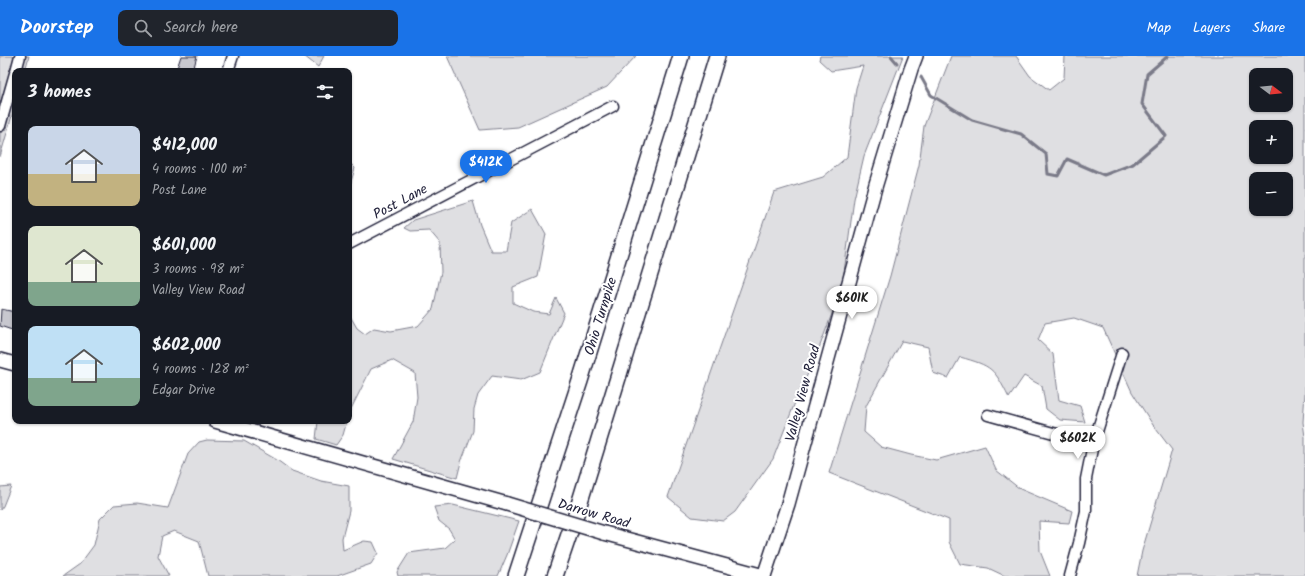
<!DOCTYPE html>
<html lang="en">
<head>
<meta charset="utf-8">
<style>
	body { margin:0; font-family:Kalam,sans-serif; background:#20242c; color:#f1f3f6; height:100vh; display:flex; flex-direction:column; font-size:15px; white-space:nowrap }
	* { box-sizing:border-box; margin:0 }
	p { font-size:13px; color:#9ea1a6 }
	.icon { flex:none; width:22px; height:22px; fill:none; stroke:currentColor; stroke-width:2; stroke-linecap:round; stroke-linejoin:round }
	.map { position:relative; flex:1; overflow:hidden }
	.drawer { position:absolute; left:12px; top:12px; width:340px; height:356px; display:flex; flex-direction:column; background:#171b24; border-radius:8px; box-shadow:0 1px 3px #0004 }
	.drawer>* { flex:none }
	.needle { width:26px; rotate:106deg }
	.fabs { position:absolute; left:1249px; top:12px; display:grid; gap:8px }
	.fabs a { display:grid; place-items:center; width:44px; height:44px; border-radius:8px; background:#171b24; box-shadow:0 1px 3px #0004; font-size:20px }
	.price { position:absolute; translate:-50% -34px; padding:0 9px; border-radius:14px; background:#fff; color:#222; font-size:13px; line-height:26px; filter:drop-shadow(0 1px 2px #0008) }
	.price::after { content:''; position:absolute; left:50%; top:24px; width:12px; height:9px; margin-left:-6px; background:inherit; clip-path:polygon(0 0,100% 0,50% 100%) }
	.price.selected { background:#1a73e8; color:#fff }
	ul { padding:0; list-style:none }
	li { display:flex; align-items:center; gap:12px; height:100px; padding:0 16px }
	li span { display:grid; place-items:center; flex:none; width:112px; height:80px; border-radius:8px; color:#555 }
	li>.icon { margin-inline-start:auto }
	span .icon { width:48px; height:48px; fill:#fffc; stroke-width:1 }
	li b { font-size:17px }
	h2 { display:flex; justify-content:space-between; align-items:center; height:48px; padding:0 16px; font-size:17px }
	header { display:flex; align-items:center; gap:24px; box-sizing:border-box; height:56px; padding:0 20px; background:#1a73e8; color:#fff }
	header strong { font-size:19px }
	nav { display:flex; gap:22px; margin-inline-start:auto; font-size:14px }
	.search { width:280px; height:36px; background:#20242c; display:flex; align-items:center; gap:10px; box-sizing:border-box; padding:0 14px; border-radius:8px; color:#9ea1a6; font-size:15px }
	.map>svg:first-child { display:block }
	.green { fill:#dfdfe2; stroke:#80808e; fill-rule:evenodd }
	.lines { fill:none; stroke-linecap:round; stroke-linejoin:round }
	.stream { stroke:#7a7a88; stroke-width:3 }
	.building { fill:#c8c8cf; stroke:#22223b }
	.minor-casing { stroke:#22223b; stroke-width:13 }
	.major-casing { stroke:#22223b; stroke-width:16 }
	.highway-casing { stroke:#22223b; stroke-width:18 }
	.minor { stroke:#fff; stroke-width:10 }
	.major { stroke:#fff; stroke-width:13 }
	.highway { stroke:#fff; stroke-width:15 }
	.major-bridge-casing { stroke:#22223b; stroke-width:16; stroke-linecap:butt }
	.major-bridge { stroke:#fff; stroke-width:13 }
	.labels { text-anchor:middle; stroke-width:4; stroke-linejoin:round; paint-order:stroke }
	.street-label { font-size:14px; fill:#22223b; stroke:#fff }
</style>
</head>
<body>
<header>
<strong>Doorstep</strong>
<div class="search"><svg class="icon" aria-label="search" viewBox="0 0 24 24"><circle cx="10" cy="10" r="6"/><path d="M15 15l6 6"/></svg>Search here</div>
<nav><a>Map</a><a>Layers</a><a>Share</a></nav>
</header>
<div class="map">
<svg width="1305" height="520" viewBox="0 0 1305 520">
	<rect width="100%" height="100%" fill="#fff"/>
	<filter id="ink" filterUnits="userSpaceOnUse"><feTurbulence type="fractalNoise" baseFrequency=".025" numOctaves="2"/><feDisplacementMap in="SourceGraphic" scale="8" xChannelSelector="R" yChannelSelector="G"/><feConvolveMatrix kernelMatrix="1 2 1 2 8 2 1 2 1" color-interpolation-filters="sRGB"/></filter>
	<g filter="url(#ink)">
		<g class="green">
			<path d="M0,0H29L25,15H15V49L0,101Z"/>
			<path d="M304,0H324L318,11Z"/>
			<path d="M447,0H636L607,31L518,71L480,74Z"/>
			<path d="M820,0H903L864,100L854,143L842,231L818,295L796,344L773,403L735,456L723,465L692,461L668,441L774,136L823,121L847,101L856,32L863,10L831,15L819,4Z"/>
			<path d="M951,0H1016L1030,20L1049,34L1064,22L1065,0H1305V337L1303,366L1305,381V520H1137L1142,495L1172,394L1153,369L1132,336L1103,272L1074,262L1045,267L1038,284L1053,298L1059,344L1080,350L1085,366L1060,364L1046,353L1042,330L1024,320L1009,342C994,312 992,310 960,301L948,322L933,317L928,291L902,285L866,350L864,376L881,391L911,399L936,404L985,390L996,414L1020,433L1072,455L1069,467L1039,465L1040,495L1050,520H1005L988,512L960,508L949,486V464L829,417L890,220L919,109L924,70ZM1256,19H1286V49H1256ZM1256,71H1286V101H1256ZM1256,123H1286V153H1256Z"/>
			<path d="M349,106L355,112L349,133Z"/>
			<path d="M473,145L480,169L491,195H506L511,167L532,153L546,178L538,221L513,231V247L533,256L549,258L556,242L564,257L540,316L521,324L492,320L478,339L474,353L473,375L461,406L457,422L393,403L413,366L417,341L415,317L392,304L371,313L349,357V258L357,272L365,278L374,272L391,275L418,270L433,253L441,216L440,187L429,174L410,175L404,172L413,164Z"/>
			<path d="M318,365H347L343,379L336,389L316,383Z"/>
			<path d="M207,384L244,385L277,404L292,415L321,425L349,430V455L342,482L343,494L364,485L373,486L378,497L371,508L337,520H208L199,485L174,475L162,480L158,500L169,520H63L80,508L94,489L100,463L114,449L137,447L168,452L188,398L199,386Z"/>
			<path d="M11,430L3,450L0,454V431Z"/>
			<path d="M453,449L519,465L507,499L498,520H398L397,516L409,497L445,492L455,483L449,473L439,465L434,451Z"/>
		</g>
		<g class="lines">
			<g class="stream">
				<path d="M891,0L897,7"/>
				<path d="M921,21L931,39L972,64L1021,78L1046,98L1048,118L1058,120L1067,103L1104,119L1133,108L1166,80L1142,48L1147,18L1168,0"/>
			</g>
		</g>
		<g class="building">
			<path d="M181,0H197L193,15H176Z"/>
			<path d="M1,253L15,256V275L0,270Z"/>
		</g>
		<g class="lines">
			<g class="minor-casing">
				<g id="minor">
					<path d="M16,15L20,0"/>
					<path d="M228,15L233,0"/>
					<path d="M0,70L15,17"/>
					<path d="M349,188L613,50"/>
					<path d="M988,359L1093,388"/>
					<path d="M1070,520L1079,487L1086,455V423L1093,388L1122,297"/>
				</g>
			</g>
			<g class="major-casing">
				<g id="major">
					<path d="M0,304L15,308"/>
					<path d="M215,365L507,448"/>
					<path d="M604,477L764,520"/>
					<path d="M764,520L788,448L876,128L911,13L916,0"/>
				</g>
			</g>
			<g class="highway-casing">
				<g id="highway">
					<path d="M516,520L580,325L681,0"/>
					<path d="M555,520L577,455L717,0"/>
				</g>
			</g>
			<use href="#minor" class="minor"/>
			<use href="#major" class="major"/>
			<use href="#highway" class="highway"/>
			<g class="major-bridge-casing">
				<path id="major-bridge" d="M507,448L604,477"/>
			</g>
			<use href="#major-bridge" class="major-bridge"/>
		</g>
	</g>
	<g class="labels">
		<g class="street-label">
			<text transform="translate(400 145) rotate(-28)" y="5">Post Lane</text>
			<text transform="translate(600 260) rotate(-73)" y="5">Ohio Turnpike</text>
			<text transform="translate(802 337) rotate(-75)" y="5">Valley View Road</text>
			<text transform="translate(594 457) rotate(16)" y="5">Darrow Road</text>
		</g>
	</g>
</svg>
<div class="fabs">
<a><svg class="needle" viewBox="-14 -14 28 28"><path d="M0-13l5 13h-10z" fill="#e53935"/><path d="M0 13l5-13h-10z" fill="#9ea1a6"/></svg></a>
<a>+</a>
<a>−</a>
</div>
<b class="price selected" style="left:486px;top:128px">$412K</b>
<b class="price" style="left:852px;top:264px">$601K</b>
<b class="price" style="left:1078px;top:404px">$602K</b>
<section class="drawer">
<h2>3 homes<svg class="icon" aria-label="filters" viewBox="0 0 24 24"><path d="M4 7h16M4 17h16"/><circle cx="9" cy="7" r="2"/><circle cx="15" cy="17" r="2"/></svg></h2>
<ul>
<li><span style="background:linear-gradient(#c9d6e8 60%,#c2b280 0)"><svg class="icon" aria-label="home" viewBox="0 0 24 24"><path d="M3 11l9-7 9 7M6 9v11h12V9"/></svg></span><div><b>$412,000</b><p>4 rooms · 100 m²</p><p>Post Lane</p></div></li>
<li><span style="background:linear-gradient(#dfe7d0 70%,#7fa58c 0)"><svg class="icon" aria-label="home" viewBox="0 0 24 24"><path d="M3 11l9-7 9 7M6 9v11h12V9"/></svg></span><div><b>$601,000</b><p>3 rooms · 98 m²</p><p>Valley View Road</p></div></li>
<li><span style="background:linear-gradient(#bfe0f5 65%,#7fa58c 0)"><svg class="icon" aria-label="home" viewBox="0 0 24 24"><path d="M3 11l9-7 9 7M6 9v11h12V9"/></svg></span><div><b>$602,000</b><p>4 rooms · 128 m²</p><p>Edgar Drive</p></div></li>
</ul>
</section>
</div>
</body>
</html>
